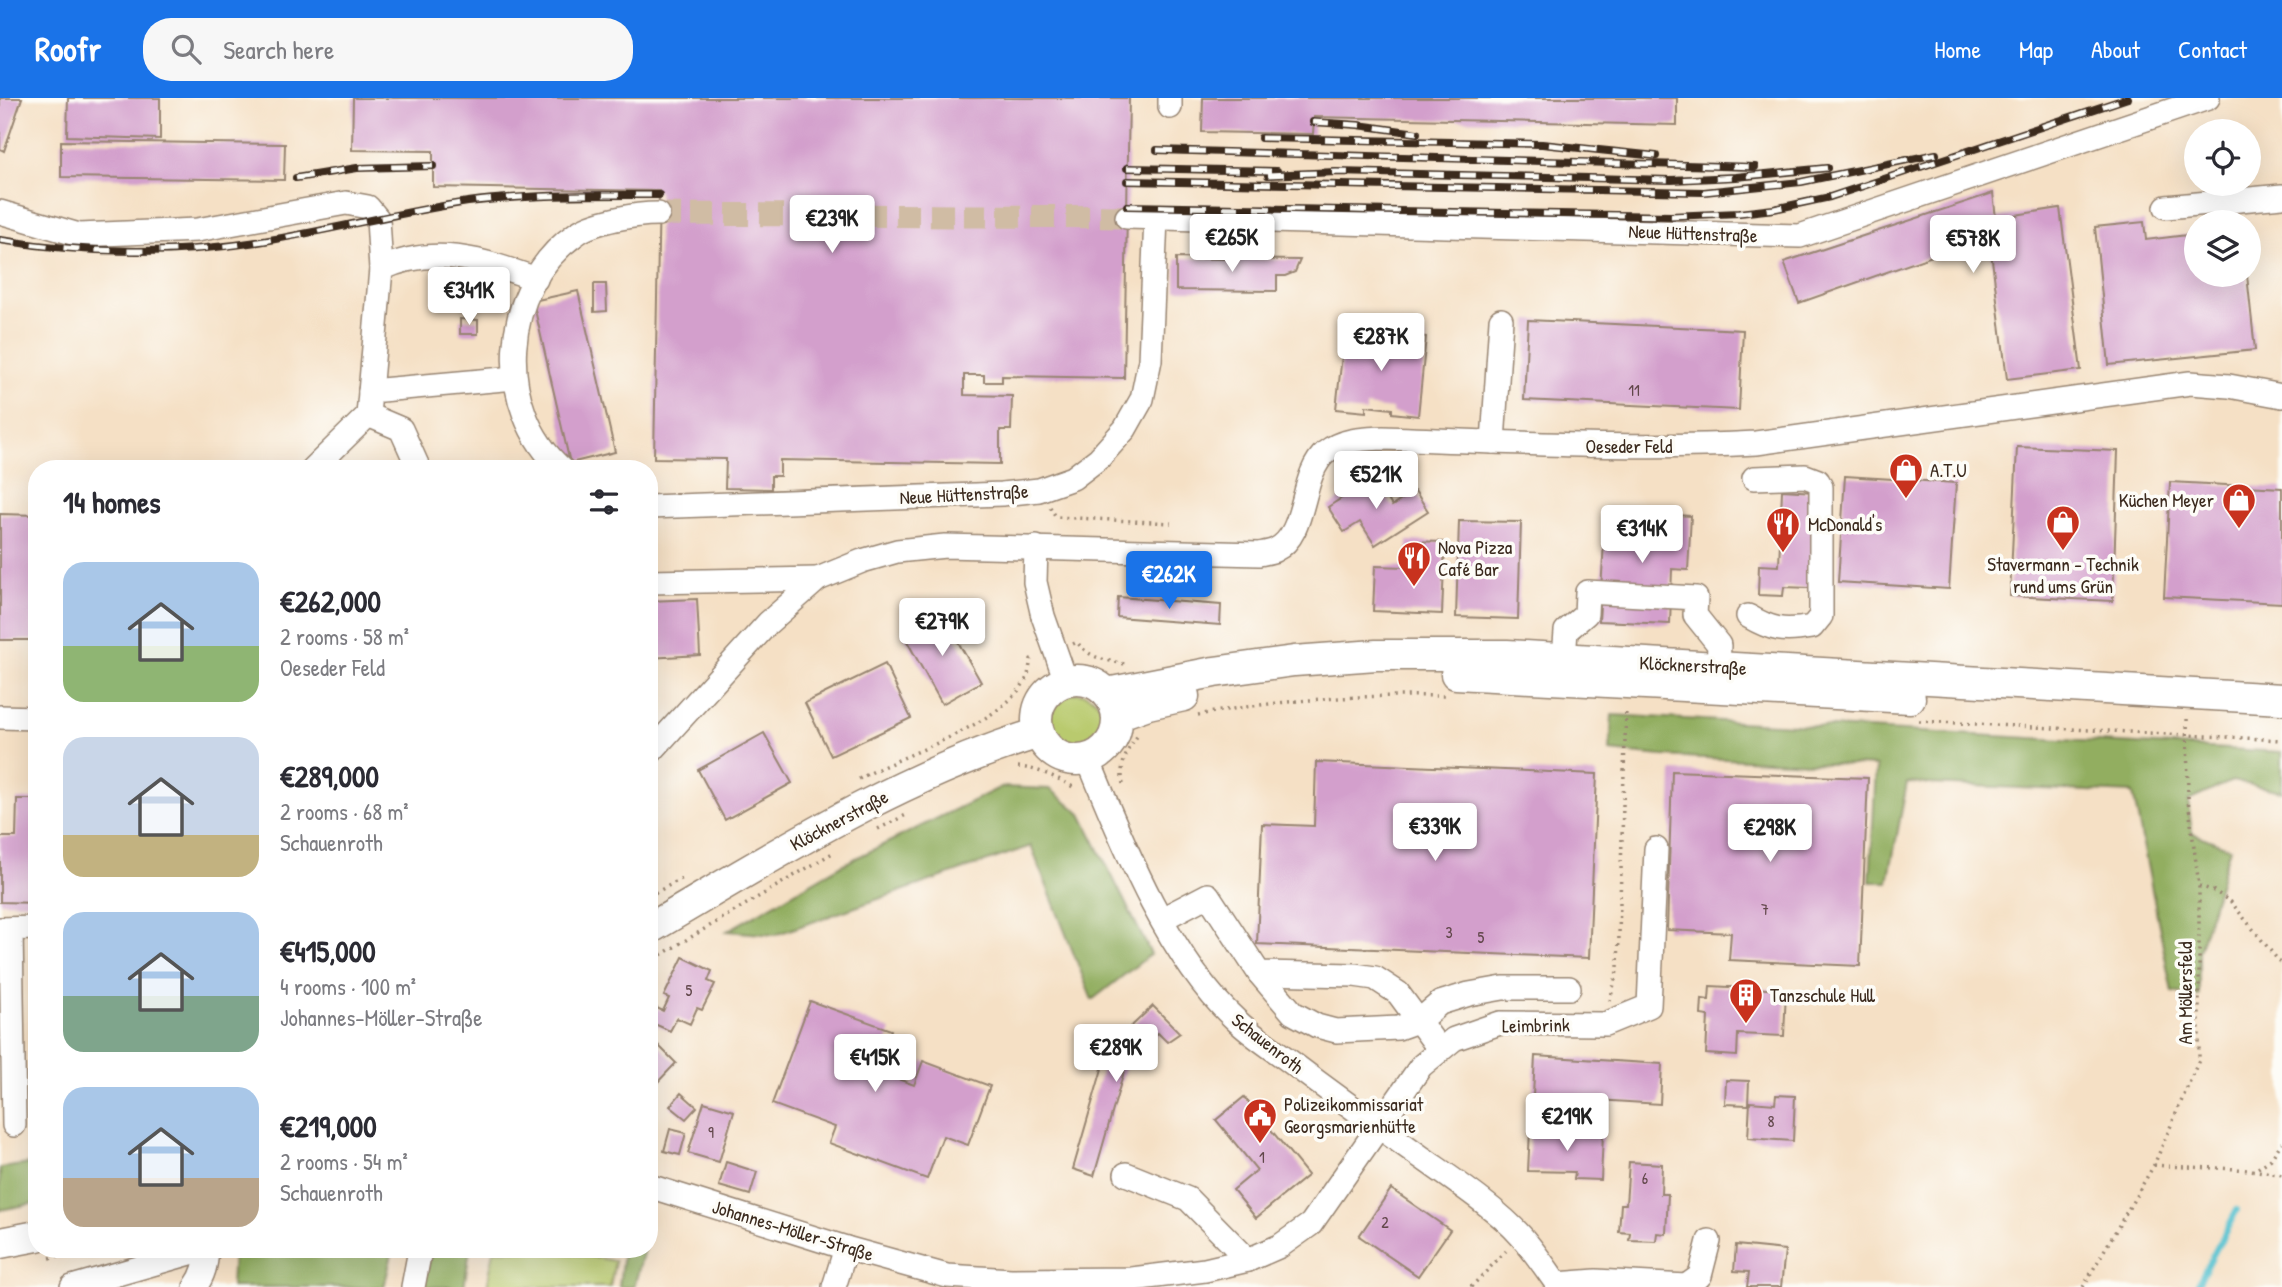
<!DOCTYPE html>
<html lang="en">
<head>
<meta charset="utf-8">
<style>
	body { margin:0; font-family:"Patrick Hand",sans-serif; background:#f7f7f7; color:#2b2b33; height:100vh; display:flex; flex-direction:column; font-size:26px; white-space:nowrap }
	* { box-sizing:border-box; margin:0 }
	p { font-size:23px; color:#7c7c81 }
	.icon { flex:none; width:38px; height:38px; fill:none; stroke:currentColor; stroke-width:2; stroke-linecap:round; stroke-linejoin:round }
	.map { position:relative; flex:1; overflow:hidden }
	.side { position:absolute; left:28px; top:362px; width:630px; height:798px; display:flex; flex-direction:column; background:#fff; border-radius:28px; box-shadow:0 7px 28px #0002 }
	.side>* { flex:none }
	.fabs { position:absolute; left:2184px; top:21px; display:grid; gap:14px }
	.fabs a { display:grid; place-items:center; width:77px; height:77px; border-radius:50%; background:#fff; box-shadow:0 7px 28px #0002; font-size:35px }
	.price { position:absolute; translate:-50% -60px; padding:0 16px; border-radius:7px; background:#fff; color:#222; font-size:23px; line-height:46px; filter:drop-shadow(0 2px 4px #0008) }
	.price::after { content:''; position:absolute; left:50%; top:42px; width:21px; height:16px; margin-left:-10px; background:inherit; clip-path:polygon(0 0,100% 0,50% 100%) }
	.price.current { background:#1a73e8; color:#fff }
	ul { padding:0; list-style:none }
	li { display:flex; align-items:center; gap:21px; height:175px; padding:0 35px }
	li span { display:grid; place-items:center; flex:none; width:196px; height:140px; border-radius:21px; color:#555 }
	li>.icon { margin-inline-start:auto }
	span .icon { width:84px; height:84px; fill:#fffc; stroke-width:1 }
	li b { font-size:30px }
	h2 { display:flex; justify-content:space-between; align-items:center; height:84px; padding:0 35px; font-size:30px }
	header { display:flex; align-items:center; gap:42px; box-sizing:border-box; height:98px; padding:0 35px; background:#1a73e8; color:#fff }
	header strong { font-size:33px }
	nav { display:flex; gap:38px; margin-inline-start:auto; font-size:24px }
	.search { width:490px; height:63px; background:#f7f7f7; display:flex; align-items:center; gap:18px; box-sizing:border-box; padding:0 24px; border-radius:28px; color:#7c7c81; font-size:26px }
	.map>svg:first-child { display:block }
	.green { fill:#b9ca6e; stroke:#7a7a46; stroke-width:2 }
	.forest { fill:#92ae61; stroke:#666c40; stroke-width:2 }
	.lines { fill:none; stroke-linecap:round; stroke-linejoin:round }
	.stream { stroke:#55c1cf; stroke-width:6 }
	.building { fill:#d39fcc }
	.minor-tunnel { stroke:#d0bca4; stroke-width:23; stroke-dasharray:23 11; stroke-linecap:butt }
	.minor-casing { stroke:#988572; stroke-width:26 }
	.major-casing { stroke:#988572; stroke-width:33 }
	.path { stroke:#988572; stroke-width:3.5; stroke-dasharray:2 5; stroke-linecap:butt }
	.minor { stroke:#fff; stroke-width:23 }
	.major { stroke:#fff; stroke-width:30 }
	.rail-casing { stroke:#3b2a1e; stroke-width:8 }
	.rail { stroke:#fdfcf7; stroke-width:5; stroke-dasharray:16; stroke-linecap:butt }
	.labels { text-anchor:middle; stroke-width:7; stroke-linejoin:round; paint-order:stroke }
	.number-label { font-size:16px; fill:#61474a }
	.street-label { font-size:19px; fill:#3b2a1e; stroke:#fdfcf7 }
	.poi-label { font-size:19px; fill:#3b2a1e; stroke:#fdfcf7; text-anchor:start }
</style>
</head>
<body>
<header>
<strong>Roofr</strong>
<div class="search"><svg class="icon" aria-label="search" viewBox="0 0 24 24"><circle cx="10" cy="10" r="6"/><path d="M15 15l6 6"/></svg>Search here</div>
<nav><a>Home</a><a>Map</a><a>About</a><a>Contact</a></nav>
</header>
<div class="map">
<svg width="2282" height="1189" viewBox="0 0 2282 1189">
	<rect width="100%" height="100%" fill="#fdfcf7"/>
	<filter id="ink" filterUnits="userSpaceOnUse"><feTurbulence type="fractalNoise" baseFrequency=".0143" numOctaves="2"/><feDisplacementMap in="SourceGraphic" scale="14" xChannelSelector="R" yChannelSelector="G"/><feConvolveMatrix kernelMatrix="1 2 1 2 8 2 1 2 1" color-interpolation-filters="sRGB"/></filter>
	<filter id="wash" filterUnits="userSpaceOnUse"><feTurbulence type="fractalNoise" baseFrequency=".00686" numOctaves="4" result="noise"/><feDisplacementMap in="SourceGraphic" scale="28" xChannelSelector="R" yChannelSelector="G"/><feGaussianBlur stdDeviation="1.57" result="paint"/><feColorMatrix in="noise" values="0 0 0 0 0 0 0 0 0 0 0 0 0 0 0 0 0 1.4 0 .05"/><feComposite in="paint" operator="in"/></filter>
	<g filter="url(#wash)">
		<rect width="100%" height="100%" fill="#f5e0c5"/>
		<g class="green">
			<circle cx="1077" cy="622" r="27"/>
			<path d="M494,1152H555L615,1163L610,1189H487Z"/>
		</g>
		<g class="forest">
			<path d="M1612,617L2282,654V693L2232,683L2188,703L2192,735L2230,750L2199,853V898L2172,894L2133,695L1907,685L1888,784H1870L1876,668L1662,658L1610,653Z"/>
			<path d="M1001,689L1050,691L1081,716L1151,856L1092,902L1031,748L775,837L727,833L844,766Z"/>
			<path d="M37,1065V1105L0,1112V1070Z"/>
			<path d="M233,1152H393L384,1189H231Z"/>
			<path d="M432,1152H470L464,1189H422Z"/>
			<path d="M608,1152H644L634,1189H619L623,1154Z"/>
		</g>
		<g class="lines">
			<path class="stream" d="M2196,1189L2237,1112"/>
		</g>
		<g id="blocks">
			<g class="building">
				<path d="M0,0H22L4,53L0,51Z"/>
				<path d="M68,0H160V41L67,38Z"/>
				<path d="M353,0H1129L1124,280L1002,278V284H984V277H964V297L1012,298L1011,332H1000V366L780,362V378H771V391L725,390L726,361L654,360L659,93L433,89V53L352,52Z"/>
				<path d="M1203,0H1677V27L1314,19L1313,36L1202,34Z"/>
				<path d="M61,43L285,46L284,82L61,79Z"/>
				<path d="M1993,95L1996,120L2060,110L2081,272L2007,281L1989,138L1799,205L1784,164Z"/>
				<path d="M2144,124L2146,142L2196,136V177H2247L2255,252L2109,267L2095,129Z"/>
				<path d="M1176,160L1300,162L1295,174L1285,178H1277V193L1176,192Z"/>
				<path d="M594,186H606L607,213L594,214Z"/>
				<path d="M578,193L615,354L570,365L533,203Z"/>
				<path d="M460,221L478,222V236H460Z"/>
				<path d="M1528,222L1743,232L1739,312L1524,302Z"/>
				<path d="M1345,231L1375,234V240L1397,242L1398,236L1426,239L1418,318L1392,315V311L1366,308V314L1336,311Z"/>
				<path d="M2017,349L2118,353L2113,503L2010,498Z"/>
				<path d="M1845,378L1956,385L1949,491L1838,484Z"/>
				<path d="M1374,379L1392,408L1415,393L1428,413L1375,447L1360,424L1344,434L1328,409Z"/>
				<path d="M2170,384L2282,390V505L2164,499Z"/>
				<path d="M1782,392L1815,394L1810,490L1784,489L1783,498L1758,497L1759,467L1779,468Z"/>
				<path d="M1606,413L1691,418L1688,472L1672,471L1670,526L1599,523Z"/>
				<path d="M0,416L37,417L34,542H0Z"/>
				<path d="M1459,423L1521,424L1518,521L1456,519Z"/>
				<path d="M1408,443L1445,444L1442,516L1373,513L1375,468L1407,469Z"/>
				<path d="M1118,499L1221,507L1220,527L1117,519Z"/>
				<path d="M697,501L700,557L649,560V503Z"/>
				<path d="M941,514L981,584L942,606L903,536Z"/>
				<path d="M885,566L911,620L831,658L805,605Z"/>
				<path d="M764,635L792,685L725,722L698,672Z"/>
				<path d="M1316,664L1597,676L1589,860L1257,846L1262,726L1314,728Z"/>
				<path d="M1672,673L1868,680L1860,868L1729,862L1731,835L1667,832Z"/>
				<path d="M17,701H37V805L0,804V739H16Z"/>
				<path d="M683,859L712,873L708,883L715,886L702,912L697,910L690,926L677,920L670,933L650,924L657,910L663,913L669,900L664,898Z"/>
				<path d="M1710,888L1786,892L1784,938L1738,936L1737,958L1706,956L1708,918L1701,917L1702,901L1709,902Z"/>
				<path d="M810,903L891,932L876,973L914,987L923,963L990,988L968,1047L943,1038L927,1081L829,1045L835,1029L772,1006Z"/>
				<path d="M1153,908L1180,935L1167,944L1158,935L1127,963L1094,1078L1073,1071L1108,950Z"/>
				<path d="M655,944L676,965L653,989L649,985V950Z"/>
				<path d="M1535,958L1662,966L1660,1006L1533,998Z"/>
				<path d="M1726,982L1749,983L1748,1007L1725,1006Z"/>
				<path d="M681,995L697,1009L686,1021L670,1008Z"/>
				<path d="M1776,997L1795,998L1793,1043L1748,1040L1750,1004L1775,1006Z"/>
				<path d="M1244,999L1308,1077L1256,1120L1233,1092L1257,1072L1216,1022Z"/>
				<path d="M704,1004L734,1013L719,1064L688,1055Z"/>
				<path d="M670,1031L686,1035L680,1057L664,1053Z"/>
				<path d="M1530,1032L1603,1035L1601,1082L1574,1081L1575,1074L1528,1073Z"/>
				<path d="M726,1064L757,1074L750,1097L719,1088Z"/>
				<path d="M1629,1064L1662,1066L1661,1096H1668L1666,1136L1657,1135L1656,1143L1629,1142L1630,1135L1619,1134L1621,1106H1626Z"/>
				<path d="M1391,1091L1450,1132L1418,1178L1359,1138Z"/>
				<path d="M1736,1147L1785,1152L1781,1189H1747L1749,1174L1734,1173Z"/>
			</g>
		</g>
	</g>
	<g filter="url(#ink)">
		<use href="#blocks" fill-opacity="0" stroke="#988572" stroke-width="2"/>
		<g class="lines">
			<path class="minor-tunnel" d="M658,116L1127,119"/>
			<g class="minor-casing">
				<g id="minor">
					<path d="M1170,9V0"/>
					<path d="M2166,109L2282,98"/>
					<path d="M0,114L79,137L197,132L346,105L368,109L378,121L381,171L368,317L313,371"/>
					<path d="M1127,119L1800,138L2208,0"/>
					<path d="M381,171C434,146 483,162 536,181"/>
					<path d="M370,293L515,280"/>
					<path d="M368,317L401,331L419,371"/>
					<path d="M1493,344L1501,222"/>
					<path d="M562,371C493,310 500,189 576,136C593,123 637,116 658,116"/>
					<path d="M649,409L1002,396L1039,392L1073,380L1099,360L1125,331L1142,301L1150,262L1156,120"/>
					<path d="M1036,449L1035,484L1043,518L1066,583"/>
					<path d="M649,484L818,481"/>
					<path d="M1748,518C1772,532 1783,534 1812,529L1821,518V389L1818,383L1805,378L1754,380"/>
					<path d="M1564,560L1566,533L1586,516L1587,494L1696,500L1695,517L1719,547L1718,568"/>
					<path d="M0,619L37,620"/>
					<path d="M649,656L768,525L818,481L862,463L897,453L945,448L1259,456C1264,455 1271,454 1275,452C1308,437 1299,377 1326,354C1342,341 1364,341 1383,340C1507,344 1631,352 1756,345L2190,285L2229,288L2282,298"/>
					<path d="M1088,661C1122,744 1169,862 1237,923C1255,940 1277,953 1296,968C1337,999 1379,1029 1421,1059C1452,1081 1496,1110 1521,1138C1535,1154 1547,1172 1559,1189"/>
					<path d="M1162,821L1208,797L1259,875L1354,877L1375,880L1398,895L1440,952"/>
					<path d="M0,831L37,830"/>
					<path d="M11,831L14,1027"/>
					<path d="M1259,875L1293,915L1317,928L1336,933L1398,930L1420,922L1440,905L1469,896L1503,890H1569"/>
					<path d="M1126,1076L1188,1101L1248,1162"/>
					<path d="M649,1088L846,1150L947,1178L1011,1182L1132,1181L1205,1172L1248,1162L1280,1148L1311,1126L1421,968L1454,941L1500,925L1605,926L1649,908L1656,751"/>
					<path d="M1557,1186L1596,1183L1686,1188L1700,1178L1709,1143"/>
					<path d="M72,1189L201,1152"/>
					<path d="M195,1189C204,1177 206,1166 207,1152"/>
					<path d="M413,1189L420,1152"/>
					<path d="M834,1189L846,1150"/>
				</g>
			</g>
			<g class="major-casing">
				<g id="major">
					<path d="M1456,576L1910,600"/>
					<circle cx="1077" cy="622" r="40"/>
					<path d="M1107,595L1214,574L1294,563L1376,557H1507L2282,601"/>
					<path d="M1117,617L1148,606L1184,598"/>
					<path d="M649,831C775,757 899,678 1039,635"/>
					<path d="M0,1145L37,1138"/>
				</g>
			</g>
			<g class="path">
				<path d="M1050,409L1056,419L1171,425"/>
				<path d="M1073,546L1077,544C1090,561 1106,562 1125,566"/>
				<path d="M1198,617C1280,601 1362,597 1445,598"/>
				<path d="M1919,623L2282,642"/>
				<path d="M1018,669C1037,670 1061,681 1076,691"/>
				<path d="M859,681C904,655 1008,626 1028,577C1029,572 1030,566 1031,561L1036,559"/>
				<path d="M1123,686C1119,667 1127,651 1139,636"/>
				<path d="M878,731L906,717"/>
				<path d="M2199,788L2214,793L2231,804L2282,867"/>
				<path d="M649,798L685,779"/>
				<path d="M649,864L834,754"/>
				<path d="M1610,903L1618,869L1626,610"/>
				<path d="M2154,1067C2197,1071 2240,1068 2282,1077"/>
				<path d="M2258,1070L2271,1061L2282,1044"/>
				<path d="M50,1160L83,1152"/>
				<path d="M1471,1189L1506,1153"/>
				<path d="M2083,1189L2154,1067L2199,962V788L2188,702L2187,618"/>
			</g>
			<use href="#minor" class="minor"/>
			<use href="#major" class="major"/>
			<g class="rail-casing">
				<g id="rail">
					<path d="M1313,24L1358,27L1417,35"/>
					<path d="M1261,40L1542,46L1656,58"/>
					<path d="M1157,52L1755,69"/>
					<path d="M1127,70L1277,73"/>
					<path d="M1268,77L1336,74L1671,82L1736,79L1827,70"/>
					<path d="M296,80L357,70L433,68"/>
					<path d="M1127,83L1704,94L1801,84L1936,56"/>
					<path d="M1127,108L1671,118L1739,115L1774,111L1830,99L2128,0"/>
					<path d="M0,142C88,156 177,157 264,143C333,132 399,114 468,104C531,96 595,97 659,97"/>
				</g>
			</g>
			<use href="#rail" class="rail"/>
		</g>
	</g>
	<defs>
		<g id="shop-pin" transform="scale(1.75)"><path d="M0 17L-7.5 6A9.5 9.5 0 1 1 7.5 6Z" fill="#c8321e" stroke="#fdfcf7"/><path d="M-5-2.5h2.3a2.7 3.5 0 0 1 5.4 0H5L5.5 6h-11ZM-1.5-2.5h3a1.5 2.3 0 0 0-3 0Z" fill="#fff"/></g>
		<g id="restaurant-pin" transform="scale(1.75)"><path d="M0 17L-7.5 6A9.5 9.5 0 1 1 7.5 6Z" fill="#c8321e" stroke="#fdfcf7"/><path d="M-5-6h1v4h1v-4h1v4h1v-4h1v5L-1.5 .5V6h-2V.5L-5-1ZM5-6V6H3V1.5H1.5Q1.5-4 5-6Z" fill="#fff"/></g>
		<g id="building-pin" transform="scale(1.75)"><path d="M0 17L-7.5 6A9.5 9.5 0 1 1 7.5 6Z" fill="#c8321e" stroke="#fdfcf7"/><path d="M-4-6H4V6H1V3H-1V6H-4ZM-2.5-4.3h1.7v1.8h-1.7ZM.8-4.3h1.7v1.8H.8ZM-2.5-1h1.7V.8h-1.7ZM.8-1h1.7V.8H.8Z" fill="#fff"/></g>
		<g id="civic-pin" transform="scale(1.75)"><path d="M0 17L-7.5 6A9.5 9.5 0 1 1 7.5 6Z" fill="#c8321e" stroke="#fdfcf7"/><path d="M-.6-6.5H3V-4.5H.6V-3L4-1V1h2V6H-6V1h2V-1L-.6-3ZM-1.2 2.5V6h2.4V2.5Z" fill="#fff"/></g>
	</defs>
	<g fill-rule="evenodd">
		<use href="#shop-pin" x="1906" y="372"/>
		<use href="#shop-pin" x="2239" y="402"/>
		<use href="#shop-pin" x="2063" y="424"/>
		<use href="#restaurant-pin" x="1783" y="426"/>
		<use href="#restaurant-pin" x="1414" y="460"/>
		<use href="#building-pin" x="1746" y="897"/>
		<use href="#civic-pin" x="1260" y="1017"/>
	</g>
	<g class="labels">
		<g class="number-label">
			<text x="1634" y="298">11</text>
			<text x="1765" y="817">7</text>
			<text x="1449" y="840">3</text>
			<text x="1481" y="845">5</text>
			<text x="689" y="898">5</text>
			<text x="1771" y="1029">8</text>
			<text x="711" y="1040">9</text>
			<text x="1262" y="1065">1</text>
			<text x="1645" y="1086">6</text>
			<text x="1385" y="1130">2</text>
		</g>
		<g class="street-label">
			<text transform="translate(1693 135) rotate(2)" y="7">Neue Hüttenstraße</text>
			<text x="1629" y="355">Oeseder Feld</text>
			<text transform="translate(964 396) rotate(-3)" y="7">Neue Hüttenstraße</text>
			<text transform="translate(1693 567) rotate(3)" y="7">Klöcknerstraße</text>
			<text transform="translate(839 722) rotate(-28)" y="7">Klöcknerstraße</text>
			<text transform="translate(2185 895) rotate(-90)" y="7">Am Möllersfeld</text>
			<text transform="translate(1536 927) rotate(-1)" y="7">Leimbrink</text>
			<text transform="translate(1268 945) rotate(38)" y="7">Schauenroth</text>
			<text transform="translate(793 1132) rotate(17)" y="7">Johannes-Möller-Straße</text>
		</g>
		<g class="poi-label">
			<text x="1930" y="379">A.T.U</text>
			<text x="2214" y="409" text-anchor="end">Küchen Meyer</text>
			<text x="1808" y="433">McDonald's</text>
			<text x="1438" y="456">Nova Pizza<tspan x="1438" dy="22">Café Bar</tspan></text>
			<text x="2063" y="473" text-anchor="middle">Stavermann - Technik<tspan x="2063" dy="22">rund ums Grün</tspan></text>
			<text x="1770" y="904">Tanzschule Hull</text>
			<text x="1284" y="1013">Polizeikommissariat<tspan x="1284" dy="22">Georgsmarienhütte</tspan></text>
		</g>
	</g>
</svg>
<div class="fabs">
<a><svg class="icon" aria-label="locate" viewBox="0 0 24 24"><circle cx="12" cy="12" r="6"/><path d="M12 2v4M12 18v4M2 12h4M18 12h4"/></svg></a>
<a><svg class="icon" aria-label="layers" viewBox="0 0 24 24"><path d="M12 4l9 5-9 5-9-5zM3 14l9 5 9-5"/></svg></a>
</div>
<b class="price" style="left:832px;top:157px">€239K</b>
<b class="price" style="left:1232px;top:176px">€265K</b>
<b class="price" style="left:1973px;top:177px">€578K</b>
<b class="price" style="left:469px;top:229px">€341K</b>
<b class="price" style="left:1381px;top:275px">€287K</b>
<b class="price" style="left:1376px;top:413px">€521K</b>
<b class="price" style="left:1642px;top:467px">€314K</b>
<b class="price current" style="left:1169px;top:513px">€262K</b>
<b class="price" style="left:942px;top:560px">€279K</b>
<b class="price" style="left:1435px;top:765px">€339K</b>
<b class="price" style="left:1770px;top:766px">€298K</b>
<b class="price" style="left:1116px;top:986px">€289K</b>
<b class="price" style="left:875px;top:996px">€415K</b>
<b class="price" style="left:1567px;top:1055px">€219K</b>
<section class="side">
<h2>14 homes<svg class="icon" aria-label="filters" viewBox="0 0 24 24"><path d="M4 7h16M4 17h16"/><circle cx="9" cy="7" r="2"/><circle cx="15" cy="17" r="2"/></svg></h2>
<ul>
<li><span style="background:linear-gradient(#a9c7e8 60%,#8fb573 0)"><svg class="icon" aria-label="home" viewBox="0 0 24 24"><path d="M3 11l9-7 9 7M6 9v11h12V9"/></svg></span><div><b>€262,000</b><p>2 rooms · 58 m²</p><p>Oeseder Feld</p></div></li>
<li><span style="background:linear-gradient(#c9d6e8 70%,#c2b280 0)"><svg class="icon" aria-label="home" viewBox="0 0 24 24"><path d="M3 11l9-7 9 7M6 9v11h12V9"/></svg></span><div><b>€289,000</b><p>2 rooms · 68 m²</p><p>Schauenroth</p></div></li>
<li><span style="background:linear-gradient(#a9c7e8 60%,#7fa58c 0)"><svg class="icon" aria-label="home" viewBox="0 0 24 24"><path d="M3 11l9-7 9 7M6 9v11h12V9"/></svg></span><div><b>€415,000</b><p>4 rooms · 100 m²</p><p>Johannes-Möller-Straße</p></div></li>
<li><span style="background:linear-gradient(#a9c7e8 65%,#b9a48a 0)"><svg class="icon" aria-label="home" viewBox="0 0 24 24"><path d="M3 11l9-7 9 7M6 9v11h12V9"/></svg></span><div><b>€219,000</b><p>2 rooms · 54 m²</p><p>Schauenroth</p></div></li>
</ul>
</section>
</div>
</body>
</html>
